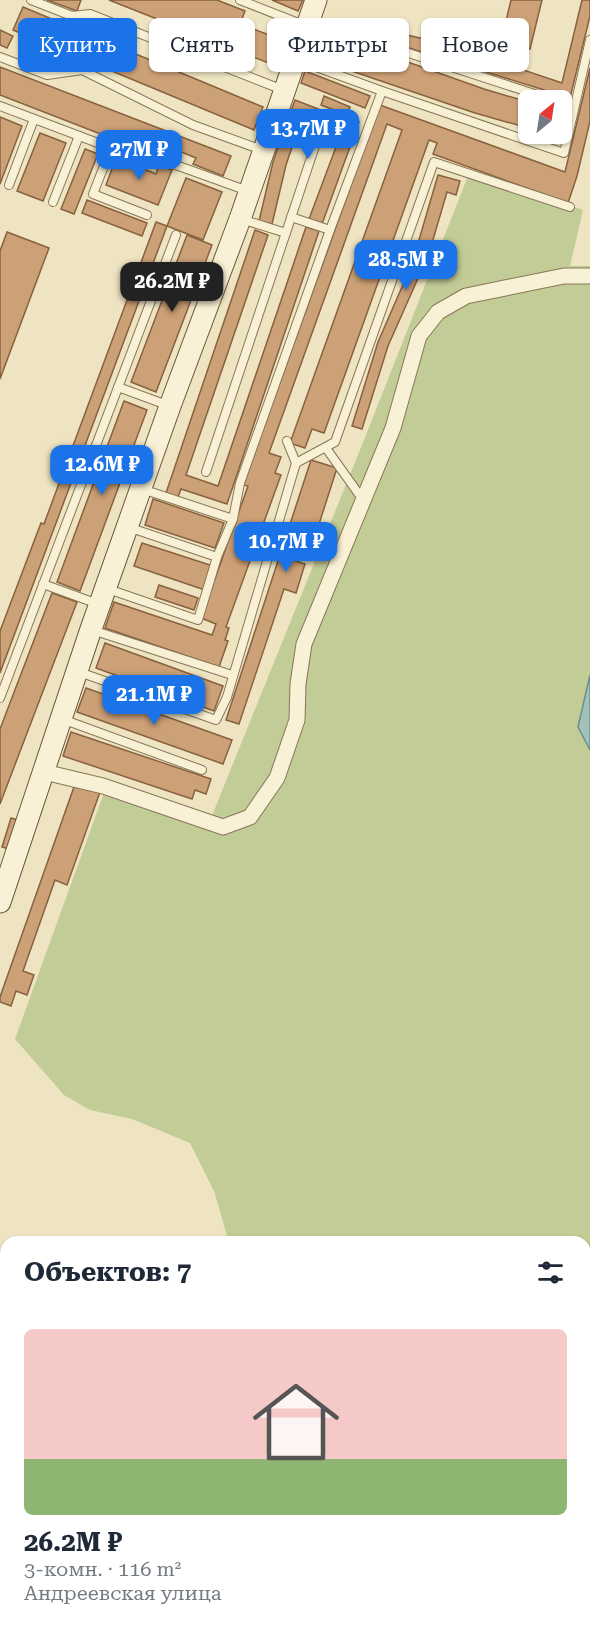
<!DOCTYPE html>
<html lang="ru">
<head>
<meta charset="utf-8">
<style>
	body { margin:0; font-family:"Roboto Serif",serif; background:#f2f2f3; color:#1f2937; height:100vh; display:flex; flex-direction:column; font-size:22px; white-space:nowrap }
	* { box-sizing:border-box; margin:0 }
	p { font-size:20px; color:#747a83 }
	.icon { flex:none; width:33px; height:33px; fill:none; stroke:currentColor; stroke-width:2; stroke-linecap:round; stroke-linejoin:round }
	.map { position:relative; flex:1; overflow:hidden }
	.drawer { position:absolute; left:0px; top:1236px; width:591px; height:404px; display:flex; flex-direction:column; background:#fff; border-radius:18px 18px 0 0; box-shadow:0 2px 4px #0004 }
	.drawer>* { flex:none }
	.guide { position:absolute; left:18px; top:18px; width:555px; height:54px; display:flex; gap:12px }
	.needle { width:39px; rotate:30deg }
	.tools { position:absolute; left:518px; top:90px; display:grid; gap:12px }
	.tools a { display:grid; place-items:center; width:54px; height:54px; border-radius:9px; background:#fff; box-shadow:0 2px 4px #0004; font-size:30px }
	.price { position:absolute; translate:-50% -51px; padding:0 14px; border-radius:12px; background:#1a73e8; color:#fff; font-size:20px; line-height:39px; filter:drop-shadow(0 2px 3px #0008) }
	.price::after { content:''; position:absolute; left:50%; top:36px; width:18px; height:14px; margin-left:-9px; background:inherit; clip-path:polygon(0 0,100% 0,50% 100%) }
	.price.active { background:#222; color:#fff }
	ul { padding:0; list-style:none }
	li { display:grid; align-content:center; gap:12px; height:318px; padding:0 24px }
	li span { display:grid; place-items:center; height:186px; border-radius:9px; color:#555 }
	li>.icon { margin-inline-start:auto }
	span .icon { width:108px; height:108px; fill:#fffc; stroke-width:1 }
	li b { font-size:26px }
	h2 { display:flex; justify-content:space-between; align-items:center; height:72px; padding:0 24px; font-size:26px }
	.chip { padding:0 21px; border-radius:9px; background:#fff; box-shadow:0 2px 4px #0004; font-size:21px; line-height:54px }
	.chip.active { background:#1a73e8; color:#fff }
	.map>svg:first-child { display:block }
	.green { fill:#c2cc96 }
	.water { fill:#a4c1bb; stroke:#6b8f89; stroke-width:1.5 }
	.building { fill:#cda177; stroke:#88613e; stroke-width:1.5 }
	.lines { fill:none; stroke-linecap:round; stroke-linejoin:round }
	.lane-casing { stroke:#887659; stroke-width:10 }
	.street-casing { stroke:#887659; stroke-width:17 }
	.secondary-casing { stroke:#6a573c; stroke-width:23 }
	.lane { stroke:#f9f1d5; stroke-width:8 }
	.street { stroke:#f9f1d5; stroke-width:15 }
	.secondary { stroke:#f9f1d5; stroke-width:21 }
</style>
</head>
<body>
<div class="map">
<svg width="590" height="1639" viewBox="0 0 590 1639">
	<rect width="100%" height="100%" fill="#eee4c2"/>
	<path class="green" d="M470,171L583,210L570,266H590V675L578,727L590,750V1492L585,1487V1242H229L214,1191L190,1143L132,1119L90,1110L64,1095L15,1039L105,790L209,823L366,435Z"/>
	<path class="water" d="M590,675V750L578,727Z"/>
	<g class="building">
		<path d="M47,0H81L77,11Z"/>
		<path d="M109,0H217L245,11L240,24L285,41L276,66Z"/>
		<path d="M272,0H303L298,11Z"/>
		<path d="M511,0H542L530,49L501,42Z"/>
		<path d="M582,0H590V16L570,98L367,35L369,26L466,49L467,51L562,83Z"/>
		<path d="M23,7L263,107L254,130L13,30Z"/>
		<path d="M331,21L344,25L331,64L310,56L314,43L322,46Z"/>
		<path d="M0,30L13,36L7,48L0,45Z"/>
		<path d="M340,38L484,89L528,102V128L475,113L331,64Z"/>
		<path d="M0,67L231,156L223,176L193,164L196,158L179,151L176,158L152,149L155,141L139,135L134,147L0,95Z"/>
		<path d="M590,68V121L577,176L568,203L433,154L437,143L429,140L324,433L312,429L305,448L290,443L402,130L387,124L269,453L281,457L275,473L281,475L226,627L229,628L225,640L228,641L219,667L105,628L114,602L212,635L216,624L201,618L248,486L243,485L380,105L565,172Z"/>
		<path d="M305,71L370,96L365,108L301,83Z"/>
		<path d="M324,96L350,107L347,115L321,105Z"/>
		<path d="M295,100L346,120V118L359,122L322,224L309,219L342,131L303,115L286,165L272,224L259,221L273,162Z"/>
		<path d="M561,111L569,113L562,138L547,134H561Z"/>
		<path d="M0,117L22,126L0,184Z"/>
		<path d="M40,133L66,143L43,201L17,191Z"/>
		<path d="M85,149L98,154L74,214L61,209Z"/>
		<path d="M116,158L156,174L159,165L172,170L158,205L106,185Z"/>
		<path d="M438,175L460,181L456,195L447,192L425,267H423L388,346L362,429L352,426L378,342L412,264Z"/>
		<path d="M186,178L222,192L203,240L167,226Z"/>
		<path d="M87,200L147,223L142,236L82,213Z"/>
		<path d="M156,222L167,226L0,673V631L41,523L44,524Z"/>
		<path d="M306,227L319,231L227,504L181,489L178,497L166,493L255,230L268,235L186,475L218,486Z"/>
		<path d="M7,232L49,248L0,379V251Z"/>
		<path d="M187,235L212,245L156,392L131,382Z"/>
		<path d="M124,401L147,410L80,591L57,582Z"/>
		<path d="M311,460L337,468L312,546L299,542L293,560L305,564L296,593L284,589L239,724L226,720Z"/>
		<path d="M153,499L224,523L215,548L145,525Z"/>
		<path d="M142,543L213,566L205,590L134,566Z"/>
		<path d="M159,585L198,598L194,610L155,597Z"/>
		<path d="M52,593L77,602L0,804V729Z"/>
		<path d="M105,643L223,686L214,711L96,668Z"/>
		<path d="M86,688L232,740L223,764L77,712Z"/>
		<path d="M71,732L211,779L206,794L195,790L192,799L63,756Z"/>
		<path d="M75,784L100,792L67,885L55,880L23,971L34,975L27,995L16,991L11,1006L0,1002V997Z"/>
		<path d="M11,818L21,821L13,850L2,847Z"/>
	</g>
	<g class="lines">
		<g class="lane-casing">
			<g id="lane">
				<path d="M31,0L72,16L90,14L283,90"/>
				<path d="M240,0L306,26"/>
				<path d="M350,34L553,100"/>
				<path d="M0,57L47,75L82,70L193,125L262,150"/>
				<path d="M382,91L564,153L590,40"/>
				<path d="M561,103L574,107"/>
				<path d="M0,106L111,148L162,160L248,191"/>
				<path d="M111,148L93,194L147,215"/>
				<path d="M9,185L34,119"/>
				<path d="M53,202L79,136"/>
				<path d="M291,217L330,230"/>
				<path d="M241,219L286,233"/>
				<path d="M118,387L167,405"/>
				<path d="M326,448L363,500"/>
				<path d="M296,463L335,442L434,162L570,207"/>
				<path d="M206,472L321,128"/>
				<path d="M142,489L233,519"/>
				<path d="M128,527L217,557"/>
				<path d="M43,584L98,604"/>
				<path d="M108,589L198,620L217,557L233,519L240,483L330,230L382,91L297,60"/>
				<path d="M92,630L232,675"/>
				<path d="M79,672L216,720L227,697L296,463L287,441"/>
				<path d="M0,698L176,235"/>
				<path d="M62,719L202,770"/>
				<path d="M1,1428L6,1433"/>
				<path d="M437,1634L450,1639"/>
				<path d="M470,1634L482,1639"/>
			</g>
		</g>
		<g class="street-casing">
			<path id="street" d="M44,772L103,786L223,827L250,817L277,778L297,720L298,684L304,644L393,428L419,336L438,312L466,296L564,276H590"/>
		</g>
		<g class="secondary-casing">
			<path id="secondary" d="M0,902L91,629L170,406L240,219L316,0"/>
		</g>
		<use href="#lane" class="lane"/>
		<use href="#street" class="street"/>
		<use href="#secondary" class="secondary"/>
	</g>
</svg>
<div class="tools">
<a><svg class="needle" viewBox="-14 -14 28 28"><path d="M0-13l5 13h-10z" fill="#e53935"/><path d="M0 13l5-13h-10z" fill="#747a83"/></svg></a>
</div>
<b class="price" style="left:308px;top:160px">13.7M ₽</b>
<b class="price" style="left:139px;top:181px">27M ₽</b>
<b class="price" style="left:406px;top:291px">28.5M ₽</b>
<b class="price active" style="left:172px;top:313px">26.2M ₽</b>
<b class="price" style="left:102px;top:496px">12.6M ₽</b>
<b class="price" style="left:286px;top:573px">10.7M ₽</b>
<b class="price" style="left:154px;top:726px">21.1M ₽</b>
<div class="guide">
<a class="chip active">Купить</a>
<a class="chip">Снять</a>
<a class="chip">Фильтры</a>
<a class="chip">Новое</a>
</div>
<section class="drawer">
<h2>Объектов: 7<svg class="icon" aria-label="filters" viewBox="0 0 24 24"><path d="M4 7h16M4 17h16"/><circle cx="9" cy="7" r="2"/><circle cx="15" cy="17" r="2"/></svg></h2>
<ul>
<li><span style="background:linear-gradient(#f6c9c9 70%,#8fb573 0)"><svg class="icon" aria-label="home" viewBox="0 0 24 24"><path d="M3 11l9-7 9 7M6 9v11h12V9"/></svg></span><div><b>26.2M ₽</b><p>3-комн. · 116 m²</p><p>Андреевская улица</p></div></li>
</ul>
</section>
</div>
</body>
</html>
